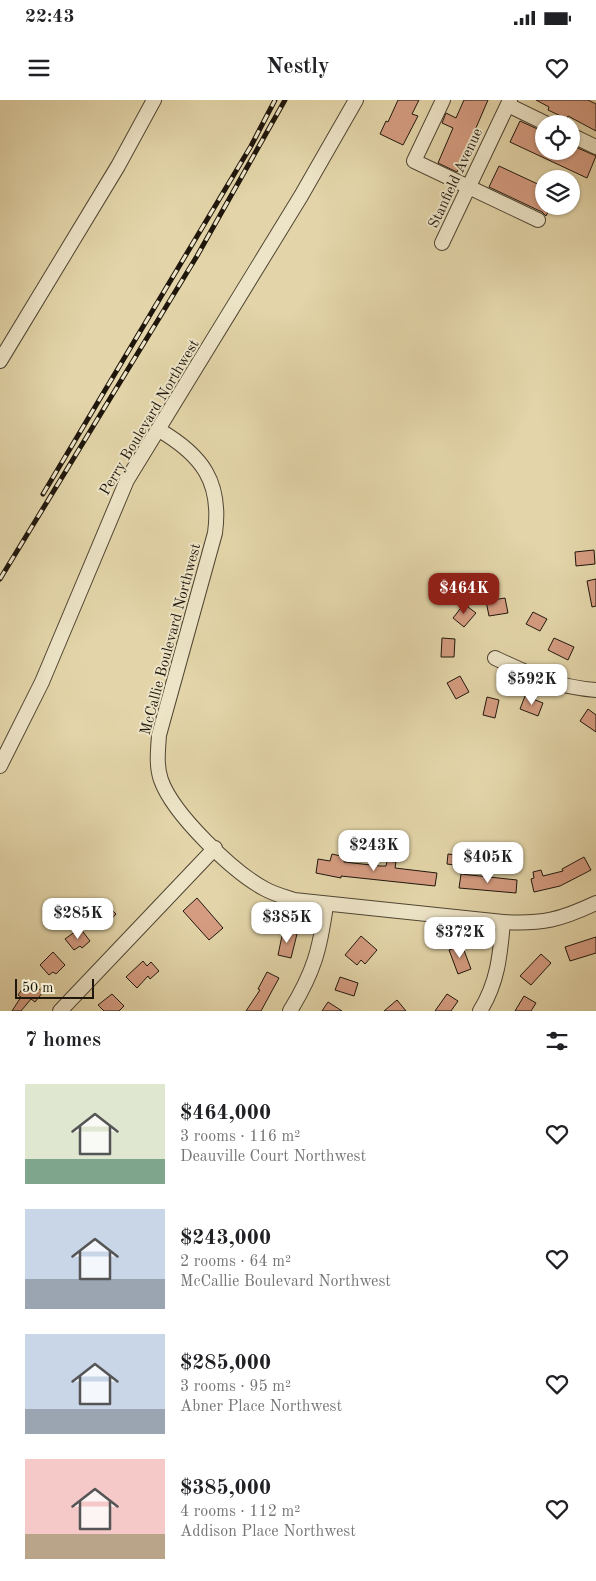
<!DOCTYPE html>
<html lang="en">
<head>
<meta charset="utf-8">
<style>
	body { margin:0; font-family:"Old Standard TT",serif; background:#f2f2f2; color:#202124; height:100vh; display:flex; flex-direction:column; font-size:19px; white-space:nowrap }
	* { box-sizing:border-box; margin:0 }
	p { font-size:16px; color:#757577 }
	.icon { flex:none; width:28px; height:28px; fill:none; stroke:currentColor; stroke-width:2; stroke-linecap:round; stroke-linejoin:round }
	.map { position:relative; height:911px; overflow:hidden }
	.panel { display:flex; flex-direction:column; background:#fff; flex:1 }
	.panel>* { flex:none }
	.fabs { position:absolute; left:535px; top:15px; display:grid; gap:10px }
	.fabs a { display:grid; place-items:center; width:45px; height:45px; border-radius:50%; background:#fff; box-shadow:0 1px 4px #0004; font-size:25px }
	.scale { position:absolute; left:15px; bottom:12px; width:79px; box-sizing:border-box; padding-left:5px; border:2px solid #1f160c; border-top:0; font-size:14px; line-height:18px; white-space:nowrap; color:#1f160c; -webkit-text-stroke:4px #ede4c7; paint-order:stroke }
	.price { position:absolute; translate:-50% -42px; padding:0 11px; border-radius:10px; background:#fff; color:#222; font-size:16px; line-height:32px; filter:drop-shadow(0 1px 2px #0008) }
	.price::after { content:''; position:absolute; left:50%; top:30px; width:15px; height:11px; margin-left:-8px; background:inherit; clip-path:polygon(0 0,100% 0,50% 100%) }
	.price.current { background:#8f2418; color:#fff }
	ul { padding:0; list-style:none }
	li { display:flex; align-items:center; gap:15px; height:125px; padding:0 25px }
	li span { display:grid; place-items:center; flex:none; width:140px; height:100px; border-radius:0px; color:#555 }
	li>.icon { margin-inline-start:auto }
	span .icon { width:60px; height:60px; fill:#fffc; stroke-width:1 }
	li b { font-size:21px }
	h2 { display:flex; justify-content:space-between; align-items:center; height:60px; padding:0 25px; font-size:21px }
	.status { display:flex; justify-content:space-between; align-items:center; height:35px; padding:0 25px; background:#fff; direction:ltr }
	.status svg { height:14px; fill:currentColor }
	header { display:flex; justify-content:space-between; align-items:center; height:65px; padding:0 25px; background:#fff; font-size:22px; font-weight:700 }
	.map>svg:first-child { display:block }
	.building { fill:#d59c81; stroke:#1f160c }
	.lines { fill:none; stroke-linecap:round; stroke-linejoin:round }
	.minor-casing { stroke:#504633; stroke-width:16 }
	.minor { stroke:#ede4c7; stroke-width:14 }
	.rail-casing { stroke:#1f160c; stroke-width:5 }
	.rail { stroke:#ede4c7; stroke-width:3; stroke-dasharray:9; stroke-linecap:butt }
	.labels { text-anchor:middle; stroke-width:4; stroke-linejoin:round; paint-order:stroke }
	.street-label { font-size:15px; fill:#1f160c; stroke:#ede4c7 }
</style>
</head>
<body>
<div class="status"><b>22:43</b><svg viewBox="0 0 49 12"><path d="M0 12V9h3v3zM5 12V6h3v6zM10 12V3h3v9zM15 12V0h3v12zM26 1h20v11H26zM47 4h2v5h-2z"/></svg></div>
<header><svg class="icon" aria-label="menu" viewBox="0 0 24 24"><path d="M4 6h16M4 12h16M4 18h16"/></svg>Nestly<svg class="icon" aria-label="heart" viewBox="0 0 24 24"><path d="M12 20l-8-8c-3-5 5-10 8-4 3-6 11-1 8 4z"/></svg></header>
<div class="map">
<svg width="596" height="911" viewBox="0 0 596 911">
	<rect width="100%" height="100%" fill="#e3d5a9"/>
	<filter id="stains"><feTurbulence type="fractalNoise" baseFrequency=".004" numOctaves="4"/><feColorMatrix values="0 0 0 0 .2 0 0 0 0 .09 0 0 0 0 .02 0 0 0 .5 -.17"/></filter>
	<radialGradient id="worn" r=".72"><stop offset=".6" stop-color="#630" stop-opacity="0"/><stop offset="1" stop-color="#630" stop-opacity=".3"/></radialGradient>
	<g class="building">
		<path d="M398,0H419L412,14L418,16L403,45L380,34L386,21L388,22Z"/>
		<path d="M464,0H488L457,72L438,63L453,28L442,23L446,13L456,18Z"/>
		<path d="M536,0H588L596,4V31L568,16L567,19L548,10L549,7Z"/>
		<path d="M520,21L544,32V51H571V45L596,56L587,78L510,42Z"/>
		<path d="M499,66L544,87V106H551L546,116L542,112L489,87Z"/>
		<path d="M594,450L595,464L576,466L575,452Z"/>
		<path d="M596,479V506L592,507L587,481Z"/>
		<path d="M505,498L508,513L489,516L486,501Z"/>
		<path d="M464,504L476,513L464,527L453,518Z"/>
		<path d="M533,512L547,519L540,531L526,524Z"/>
		<path d="M442,538L455,539L454,557H441Z"/>
		<path d="M554,538L574,547L568,560L548,550Z"/>
		<path d="M460,576L469,592L456,599L447,583Z"/>
		<path d="M525,596L543,603L538,616L520,609Z"/>
		<path d="M487,597L499,600L495,618L483,615Z"/>
		<path d="M588,609L596,615V632L580,621Z"/>
		<path d="M332,754L345,757L344,762L380,766H386L387,761L396,762L395,768L437,773L435,786L341,776V778L316,773L318,759L330,761Z"/>
		<path d="M448,754L464,756L462,766L447,764Z"/>
		<path d="M584,757L591,770L560,786L534,792L531,779L534,778L533,772L541,770L543,776L563,771L562,769Z"/>
		<path d="M461,774L517,780L516,793L459,788Z"/>
		<path d="M197,798L223,828L209,840L183,811Z"/>
		<path d="M104,802L116,814L104,827L91,814Z"/>
		<path d="M80,828L90,841L82,848L80,846L74,850L65,839Z"/>
		<path d="M283,831L297,834L291,858L278,855Z"/>
		<path d="M361,836L377,850L365,864L361,860L357,865L345,855Z"/>
		<path d="M596,837V853L570,861L565,847Z"/>
		<path d="M462,845L471,869L458,874L449,850Z"/>
		<path d="M53,852L65,865L56,874L53,872L49,875L40,865Z"/>
		<path d="M541,854L551,863L531,885L520,876Z"/>
		<path d="M143,861L147,866L151,862L159,871L150,879L148,876L137,888L126,877Z"/>
		<path d="M267,872L279,878L261,911H246L260,890L258,889Z"/>
		<path d="M340,877L358,883L354,896L335,890Z"/>
		<path d="M28,881L43,892L35,902L31,899L21,911H12L21,897L18,895Z"/>
		<path d="M112,894L124,906L119,911H104L98,905Z"/>
		<path d="M447,894L458,901L451,911H435Z"/>
		<path d="M524,896L536,903L531,911H515Z"/>
		<path d="M397,900L406,911H384Z"/>
		<path d="M328,902L342,911H322Z"/>
	</g>
	<g class="lines">
		<g class="minor-casing">
			<g id="minor">
				<path d="M443,0L414,61L538,120"/>
				<path d="M508,5L547,24"/>
				<path d="M571,35L596,47"/>
				<path d="M442,143L510,0"/>
				<path d="M0,261L118,66L154,0"/>
				<path d="M159,330C202,355 222,382 215,433L159,635C158,650 156,666 161,680C173,714 233,772 265,789C274,794 285,797 294,800L503,822C543,824 560,820 596,803"/>
				<path d="M495,558C531,575 556,587 596,590"/>
				<path d="M0,666L42,582L127,380L301,96L356,0"/>
				<path d="M60,911L215,748"/>
				<path d="M290,911C314,872 320,849 326,805"/>
				<path d="M480,911C498,882 500,855 503,822"/>
			</g>
		</g>
		<use href="#minor" class="minor"/>
		<g class="rail-casing">
			<g id="rail">
				<path d="M43,394L251,46L275,0"/>
				<path d="M0,479L197,156L285,0"/>
			</g>
		</g>
		<use href="#rail" class="rail"/>
	</g>
	<g class="labels">
		<g class="street-label">
			<text transform="translate(455 78) rotate(-65)" y="5">Stanfield Avenue</text>
			<text transform="translate(149 317) rotate(-59)" y="5">Perry Boulevard Northwest</text>
			<text transform="translate(170 539) rotate(-75)" y="5">McCallie Boulevard Northwest</text>
		</g>
	</g>
	<rect width="100%" height="100%" filter="url(#stains)"/>
	<rect width="100%" height="100%" fill="url(#worn)"/>
</svg>
<div class="fabs">
<a><svg class="icon" aria-label="locate" viewBox="0 0 24 24"><circle cx="12" cy="12" r="6"/><path d="M12 2v4M12 18v4M2 12h4M18 12h4"/></svg></a>
<a><svg class="icon" aria-label="layers" viewBox="0 0 24 24"><path d="M12 4l9 5-9 5-9-5zM3 14l9 5 9-5"/></svg></a>
</div>
<div class="scale">50 m</div>
<b class="price current" style="left:464px;top:515px">$464K</b>
<b class="price" style="left:532px;top:606px">$592K</b>
<b class="price" style="left:374px;top:772px">$243K</b>
<b class="price" style="left:488px;top:784px">$405K</b>
<b class="price" style="left:78px;top:840px">$285K</b>
<b class="price" style="left:287px;top:844px">$385K</b>
<b class="price" style="left:460px;top:859px">$372K</b>
</div>
<section class="panel">
<h2>7 homes<svg class="icon" aria-label="filters" viewBox="0 0 24 24"><path d="M4 7h16M4 17h16"/><circle cx="9" cy="7" r="2"/><circle cx="15" cy="17" r="2"/></svg></h2>
<ul>
<li><span style="background:linear-gradient(#dfe7d0 75%,#7fa58c 0)"><svg class="icon" aria-label="home" viewBox="0 0 24 24"><path d="M3 11l9-7 9 7M6 9v11h12V9"/></svg></span><div><b>$464,000</b><p>3 rooms · 116 m²</p><p>Deauville Court Northwest</p></div><svg class="icon" aria-label="heart" viewBox="0 0 24 24"><path d="M12 20l-8-8c-3-5 5-10 8-4 3-6 11-1 8 4z"/></svg></li>
<li><span style="background:linear-gradient(#c9d6e8 70%,#9aa5b1 0)"><svg class="icon" aria-label="home" viewBox="0 0 24 24"><path d="M3 11l9-7 9 7M6 9v11h12V9"/></svg></span><div><b>$243,000</b><p>2 rooms · 64 m²</p><p>McCallie Boulevard Northwest</p></div><svg class="icon" aria-label="heart" viewBox="0 0 24 24"><path d="M12 20l-8-8c-3-5 5-10 8-4 3-6 11-1 8 4z"/></svg></li>
<li><span style="background:linear-gradient(#c9d6e8 75%,#9aa5b1 0)"><svg class="icon" aria-label="home" viewBox="0 0 24 24"><path d="M3 11l9-7 9 7M6 9v11h12V9"/></svg></span><div><b>$285,000</b><p>3 rooms · 95 m²</p><p>Abner Place Northwest</p></div><svg class="icon" aria-label="heart" viewBox="0 0 24 24"><path d="M12 20l-8-8c-3-5 5-10 8-4 3-6 11-1 8 4z"/></svg></li>
<li><span style="background:linear-gradient(#f6c9c9 75%,#b9a48a 0)"><svg class="icon" aria-label="home" viewBox="0 0 24 24"><path d="M3 11l9-7 9 7M6 9v11h12V9"/></svg></span><div><b>$385,000</b><p>4 rooms · 112 m²</p><p>Addison Place Northwest</p></div><svg class="icon" aria-label="heart" viewBox="0 0 24 24"><path d="M12 20l-8-8c-3-5 5-10 8-4 3-6 11-1 8 4z"/></svg></li>
</ul>
</section>
</body>
</html>
